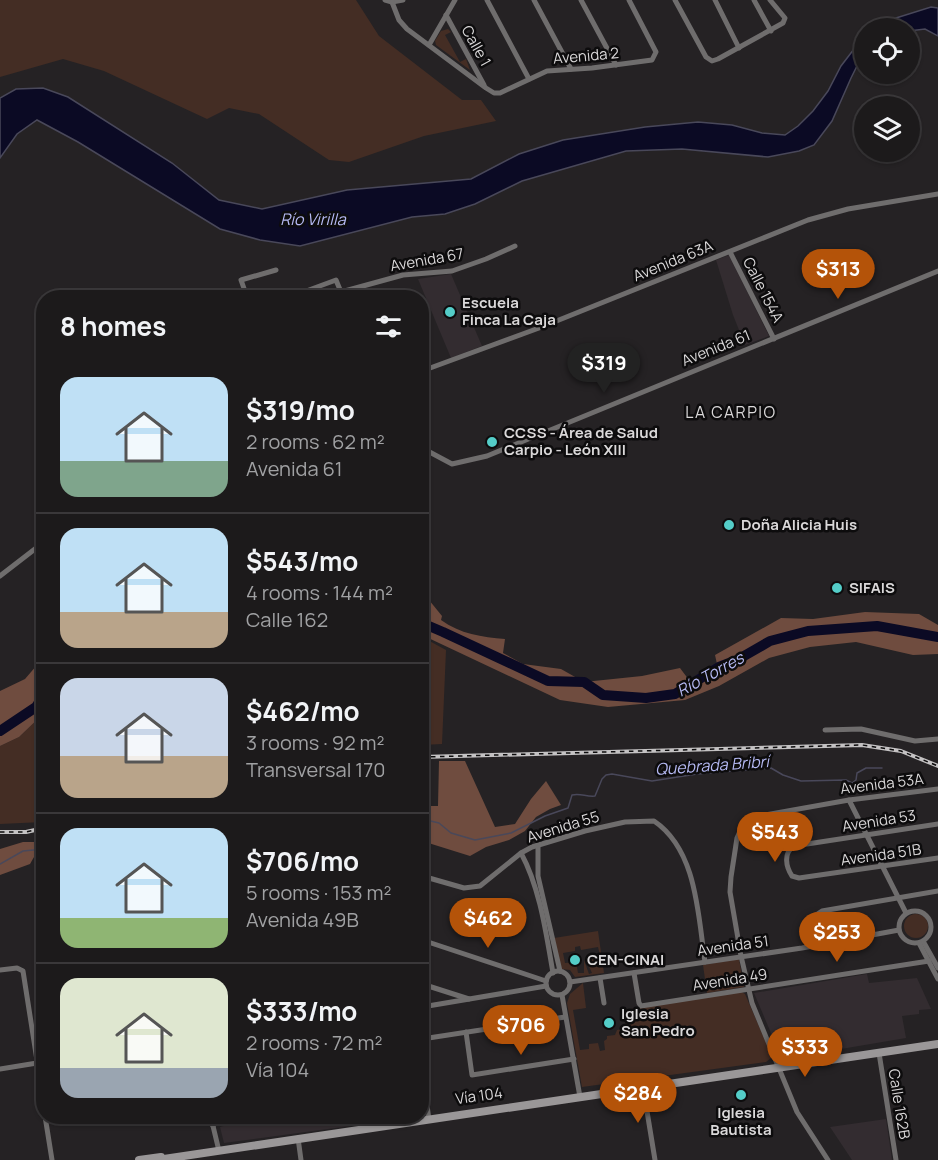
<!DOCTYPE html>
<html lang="en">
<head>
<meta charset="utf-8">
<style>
	body { margin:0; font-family:Manrope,sans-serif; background:#292728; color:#f1f3f6; height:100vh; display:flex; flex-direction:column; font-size:22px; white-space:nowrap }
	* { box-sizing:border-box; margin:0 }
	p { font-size:20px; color:#a0a1a3 }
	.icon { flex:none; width:33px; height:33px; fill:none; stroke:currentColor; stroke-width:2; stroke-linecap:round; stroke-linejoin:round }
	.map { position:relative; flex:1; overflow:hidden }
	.side { position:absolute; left:36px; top:290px; width:393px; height:834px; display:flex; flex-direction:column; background:#1c1a1b; border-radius:24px; box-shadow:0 2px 4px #0004,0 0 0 2px #3a383a }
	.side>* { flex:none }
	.fabs { position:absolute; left:854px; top:18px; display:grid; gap:12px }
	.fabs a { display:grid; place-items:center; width:66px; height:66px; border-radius:50%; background:#1c1a1b; box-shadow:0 2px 4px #0004,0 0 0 2px #3a383a; font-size:30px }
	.price { position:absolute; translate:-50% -51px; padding:0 14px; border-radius:21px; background:#b45309; color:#fff; font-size:20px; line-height:39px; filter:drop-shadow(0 2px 3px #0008) }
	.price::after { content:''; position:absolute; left:50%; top:36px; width:18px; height:14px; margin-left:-9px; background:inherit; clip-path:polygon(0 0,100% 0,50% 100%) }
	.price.current { background:#222; color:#fff }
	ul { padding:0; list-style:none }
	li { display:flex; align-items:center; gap:18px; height:150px; padding:0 24px }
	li+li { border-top:2px solid #3a383a }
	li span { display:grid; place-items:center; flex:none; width:168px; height:120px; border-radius:18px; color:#555 }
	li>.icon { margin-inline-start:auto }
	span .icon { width:72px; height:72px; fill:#fffc; stroke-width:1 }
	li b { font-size:26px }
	h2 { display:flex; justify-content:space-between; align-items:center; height:72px; padding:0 24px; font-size:26px }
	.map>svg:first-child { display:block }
	.built { fill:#332c30 }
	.green { fill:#442d24; fill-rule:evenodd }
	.forest { fill:#6f4c3f }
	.water { fill:#0b0a24; stroke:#49485a; stroke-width:1.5 }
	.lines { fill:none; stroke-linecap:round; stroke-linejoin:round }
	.stream { stroke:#49485a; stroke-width:1.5 }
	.river { stroke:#0b0a24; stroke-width:10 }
	.street { stroke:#6f6d6d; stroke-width:5 }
	.secondary { stroke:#9a9798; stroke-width:8 }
	.rail-casing { stroke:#c4c2c3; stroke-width:4 }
	.rail { stroke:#0d0c0d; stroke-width:1.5; stroke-dasharray:4.5; stroke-linecap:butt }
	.poi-dot { fill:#54cdc8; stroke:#0d0c0d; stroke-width:2 }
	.labels { text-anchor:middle; stroke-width:5; stroke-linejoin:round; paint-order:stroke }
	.street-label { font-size:15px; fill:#dad8d9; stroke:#0d0c0d }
	.poi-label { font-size:15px; font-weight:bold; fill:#dad8d9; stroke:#0d0c0d; text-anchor:start }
	.water-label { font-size:16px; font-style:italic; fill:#b6baf4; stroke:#0d0c0d }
	.neighbourhood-label { font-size:16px; letter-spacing:1.5px; fill:#dad8d9; stroke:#0d0c0d }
</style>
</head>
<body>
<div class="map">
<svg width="938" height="1160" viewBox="0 0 938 1160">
	<rect width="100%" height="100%" fill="#252224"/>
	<g class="built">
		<path d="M729,255L769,336L745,345L733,315L716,260Z"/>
		<path d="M451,274L482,346L451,358L418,279Z"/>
		<path d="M867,974L869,983L917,978L931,1009L919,1010V1014L902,1016L906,1038L782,1059L754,993Z"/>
		<path d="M422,1099L424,1116L224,1143L220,1127L256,1116H422Z"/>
		<path d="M886,1119L892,1160H852L830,1127Z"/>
	</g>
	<g class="green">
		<path d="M0,0H356L379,36L462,100H481L496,121L424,136L349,162L329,160L259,114L229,108L207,119L104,71L63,59L0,77Z"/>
		<path d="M448,29L451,32L445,35L460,62L466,59L470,70L436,45L435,41L441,31Z"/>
		<path d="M422,637L446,650L442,744L422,745Z"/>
		<path d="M43,714V822L0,824V746L19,737Z"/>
		<circle cx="916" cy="926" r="12"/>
		<path d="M598,931L604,973L575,977L570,970L561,969L554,938ZM580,946L581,950L598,947L600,955L587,957L586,960L592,973L589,974L584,960V973H578L576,962L565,963L563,953L575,951V947Z"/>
		<path d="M739,959L744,987L707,993L703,965Z"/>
		<path d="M583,983L586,1008L573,1010L580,1050L589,1049V1044L598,1043L600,1051L605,1050L604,1041L607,1039V1036L615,1035L617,1030L627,1028L624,1010L740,991L745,994L771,1054V1058L766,1062L582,1087L567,1003L570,994Z"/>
	</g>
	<g class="forest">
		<path d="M422,600H429L442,616L441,620C460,634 482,637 505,639L503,653L523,664L561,669L584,682L642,676L680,668L689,680L717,664L715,655L781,618L813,619L865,612L919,614L938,625V654L913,655L856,642L810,647L769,658L719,686L685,700L608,707L560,700L422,635Z"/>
		<path d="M43,658V714L19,737L0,746V691L25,679Z"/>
		<path d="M439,761H465L495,827L515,824L531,799L546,781L561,805L550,809L536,817L525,831L509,840L486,847L470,856L422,841V806H438Z"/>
		<path d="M23,842H43V850H38L30,864L0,875V849Z"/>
	</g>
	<g class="water">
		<path d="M931,7L938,8V36L925,29L909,31V28H870L896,18Z"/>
		<path d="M864,36V57L859,62L851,78L832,121L814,145L799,151L768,157L682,149L626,151L522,181L475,204L445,214L412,217L300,246L260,240L220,229L78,142L37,120L17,134L0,158V98L16,89L43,88L68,97L172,163L219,200L262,209L347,190L471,179L519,154L563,140L645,127L698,122L732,125L762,133L785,135L798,126L813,111L828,91L841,66Z"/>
	</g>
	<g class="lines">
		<g class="stream">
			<path d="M422,819L439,823L451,833L475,840L511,833L545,816L568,808L572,795C581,793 586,797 595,796L602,779L606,775L612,774L652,781L697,774L771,768L783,775L801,781L846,780L852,783L856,780L857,773L866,768H882"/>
			<path d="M0,864L23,851L44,849"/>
		</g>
		<g class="river">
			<path d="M422,623L443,632L548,681L584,682L603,695L646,698L675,694L719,667L737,660L770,641L808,631L877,626L938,637"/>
			<path d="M0,731L36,707L44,694"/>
		</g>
		<g class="street">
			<path d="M385,0L392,2L403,0"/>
			<path d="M487,0L529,79"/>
			<path d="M534,0L571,69"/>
			<path d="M581,0L616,65"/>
			<path d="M675,0L706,57L712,61L718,59L783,23L785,18L770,0"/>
			<path d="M715,0L739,48"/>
			<path d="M754,0L771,31"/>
			<path d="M392,2L399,20L407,29L486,88L494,93H500L547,71L592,68L652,60L656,52L629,0"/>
			<path d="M446,15L484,85"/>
			<path d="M429,45L455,0"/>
			<path d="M730,252L774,339"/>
			<path d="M341,292L403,275L452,271L486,259L515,246"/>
			<path d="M247,297L241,280L276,270"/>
			<path d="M290,297L336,280L343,297"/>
			<path d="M422,371L539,328L808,220L848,209L938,194"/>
			<path d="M422,448L452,464L487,456L938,271"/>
			<path d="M0,576L44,542"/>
			<path d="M825,730L861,729L915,741L938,739"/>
			<path d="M849,800L906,913"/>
			<path d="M938,824L794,846C783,853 786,867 792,876L799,878L938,858"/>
			<path d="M538,845V876L560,971"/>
			<path d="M521,853C540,888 546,933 553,973"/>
			<path d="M422,876L464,888L480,886L521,853L532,847L585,831L625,822L654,821C697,850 698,915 705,962"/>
			<circle cx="915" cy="927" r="16"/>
			<path d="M422,940L546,981"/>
			<path d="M923,941L938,968"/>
			<path d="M919,943L938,979"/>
			<path d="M817,945L814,919L816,915L822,911L938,891"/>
			<path d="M0,970L17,968L23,971L44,1105"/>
			<circle cx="558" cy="983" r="12"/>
			<path d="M634,973L639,1003L641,1006L929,961"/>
			<path d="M600,978L604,1003"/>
			<path d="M570,982L802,948L899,930"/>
			<path d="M422,984L469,999"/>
			<path d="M562,995L580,1097"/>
			<path d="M422,1007L546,986"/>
			<path d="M466,1032L472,1075L574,1059"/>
			<path d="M422,1039L565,1017"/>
			<path d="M879,1053L896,1160"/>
			<path d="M422,1067L429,1120"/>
			<path d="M0,1069L37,1063"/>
			<path d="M643,1087L655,1160"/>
			<path d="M45,1116L52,1160"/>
			<path d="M207,1116L213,1126"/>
			<path d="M213,1116V1126L219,1151"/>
			<path d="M298,1138L301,1160"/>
			<path d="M828,1160L797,1112L752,1003L741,956L730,892L731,877L737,838L741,829L748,822L759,816L849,800L938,789"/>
		</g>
		<g class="secondary">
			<path d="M139,1160L161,1157"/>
			<path d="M157,1160L938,1044"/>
		</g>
		<g class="rail-casing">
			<g id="rail">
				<path d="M422,757L862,745L901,751L938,766"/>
				<path d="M0,832H26L44,828"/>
			</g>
		</g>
		<use href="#rail" class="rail"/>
	</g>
	<g class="poi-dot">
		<circle cx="450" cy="312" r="6"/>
		<circle cx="492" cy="442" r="6"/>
		<circle cx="729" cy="525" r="6"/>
		<circle cx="837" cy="588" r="6"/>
		<circle cx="575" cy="960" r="6"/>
		<circle cx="609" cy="1023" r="6"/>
		<circle cx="741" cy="1095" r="6"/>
	</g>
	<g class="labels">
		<g class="street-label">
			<text transform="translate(476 46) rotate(61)" y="5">Calle 1</text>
			<text transform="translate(586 56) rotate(-5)" y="5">Avenida 2</text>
			<text transform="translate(427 260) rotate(-10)" y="5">Avenida 67</text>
			<text transform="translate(673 261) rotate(-22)" y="5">Avenida 63A</text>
			<text transform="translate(763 290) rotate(63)" y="5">Calle 154A</text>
			<text transform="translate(716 348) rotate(-22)" y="5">Avenida 61</text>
			<text transform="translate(882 784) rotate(-7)" y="5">Avenida 53A</text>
			<text transform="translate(879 821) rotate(-9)" y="5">Avenida 53</text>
			<text transform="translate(563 827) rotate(-17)" y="5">Avenida 55</text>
			<text transform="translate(881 855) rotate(-8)" y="5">Avenida 51B</text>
			<text transform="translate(733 946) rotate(-8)" y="5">Avenida 51</text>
			<text transform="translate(730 980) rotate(-9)" y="5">Avenida 49</text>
			<text transform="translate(479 1096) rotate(-8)" y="5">Vía 104</text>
			<text transform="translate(899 1104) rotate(81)" y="5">Calle 162B</text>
		</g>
		<g class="poi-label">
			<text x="462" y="308">Escuela<tspan x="462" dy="17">Finca La Caja</tspan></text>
			<text x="504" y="438">CCSS - Área de Salud<tspan x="504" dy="17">Carpio - León XIII</tspan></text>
			<text x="741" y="530">Doña Alicia Huis</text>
			<text x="849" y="593">SIFAIS</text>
			<text x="587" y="965">CEN-CINAI</text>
			<text x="621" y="1019">Iglesia<tspan x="621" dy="17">San Pedro</tspan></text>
			<text x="741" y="1118" text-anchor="middle">Iglesia<tspan x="741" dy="17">Bautista</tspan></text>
		</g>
		<g class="water-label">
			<text x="313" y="225">Río Virilla</text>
			<text transform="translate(710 674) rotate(-29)" y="6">Río Torres</text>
			<text transform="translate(712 765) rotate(-4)" y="6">Quebrada Bribrí</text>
		</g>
		<g class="neighbourhood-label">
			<text x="731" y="418">LA CARPIO</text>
		</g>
	</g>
</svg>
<div class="fabs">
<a><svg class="icon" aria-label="locate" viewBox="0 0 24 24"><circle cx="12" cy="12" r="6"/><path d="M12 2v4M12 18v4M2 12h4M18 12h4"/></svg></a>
<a><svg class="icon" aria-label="layers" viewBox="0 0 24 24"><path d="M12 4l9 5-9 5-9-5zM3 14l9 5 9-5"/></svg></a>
</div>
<b class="price" style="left:838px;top:300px">$313</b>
<b class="price current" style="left:604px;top:394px">$319</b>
<b class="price" style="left:775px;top:863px">$543</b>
<b class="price" style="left:488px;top:949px">$462</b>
<b class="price" style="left:837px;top:963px">$253</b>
<b class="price" style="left:521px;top:1056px">$706</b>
<b class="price" style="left:805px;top:1078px">$333</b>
<b class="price" style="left:638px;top:1124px">$284</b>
<section class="side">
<h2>8 homes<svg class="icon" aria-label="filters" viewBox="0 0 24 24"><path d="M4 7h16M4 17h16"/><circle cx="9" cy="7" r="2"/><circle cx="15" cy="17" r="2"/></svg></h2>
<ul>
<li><span style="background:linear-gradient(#bfe0f5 70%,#7fa58c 0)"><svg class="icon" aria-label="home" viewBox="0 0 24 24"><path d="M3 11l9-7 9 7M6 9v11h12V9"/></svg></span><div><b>$319/mo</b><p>2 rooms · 62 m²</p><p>Avenida 61</p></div></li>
<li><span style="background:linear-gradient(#bfe0f5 70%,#b9a48a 0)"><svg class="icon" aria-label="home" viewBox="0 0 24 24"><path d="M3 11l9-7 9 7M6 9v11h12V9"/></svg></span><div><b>$543/mo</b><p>4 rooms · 144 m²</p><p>Calle 162</p></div></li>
<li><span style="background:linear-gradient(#c9d6e8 65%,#b9a48a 0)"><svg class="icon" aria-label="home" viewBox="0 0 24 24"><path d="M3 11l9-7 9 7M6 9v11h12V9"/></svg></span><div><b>$462/mo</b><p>3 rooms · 92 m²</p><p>Transversal 170</p></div></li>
<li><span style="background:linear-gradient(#bfe0f5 75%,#8fb573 0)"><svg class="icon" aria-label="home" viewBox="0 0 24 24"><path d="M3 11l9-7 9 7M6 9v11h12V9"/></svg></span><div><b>$706/mo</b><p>5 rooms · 153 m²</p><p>Avenida 49B</p></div></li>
<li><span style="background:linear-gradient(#dfe7d0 75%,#9aa5b1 0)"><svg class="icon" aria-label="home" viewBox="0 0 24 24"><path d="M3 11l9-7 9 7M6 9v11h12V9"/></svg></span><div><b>$333/mo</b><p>2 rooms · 72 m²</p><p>Vía 104</p></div></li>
</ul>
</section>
</div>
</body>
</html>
